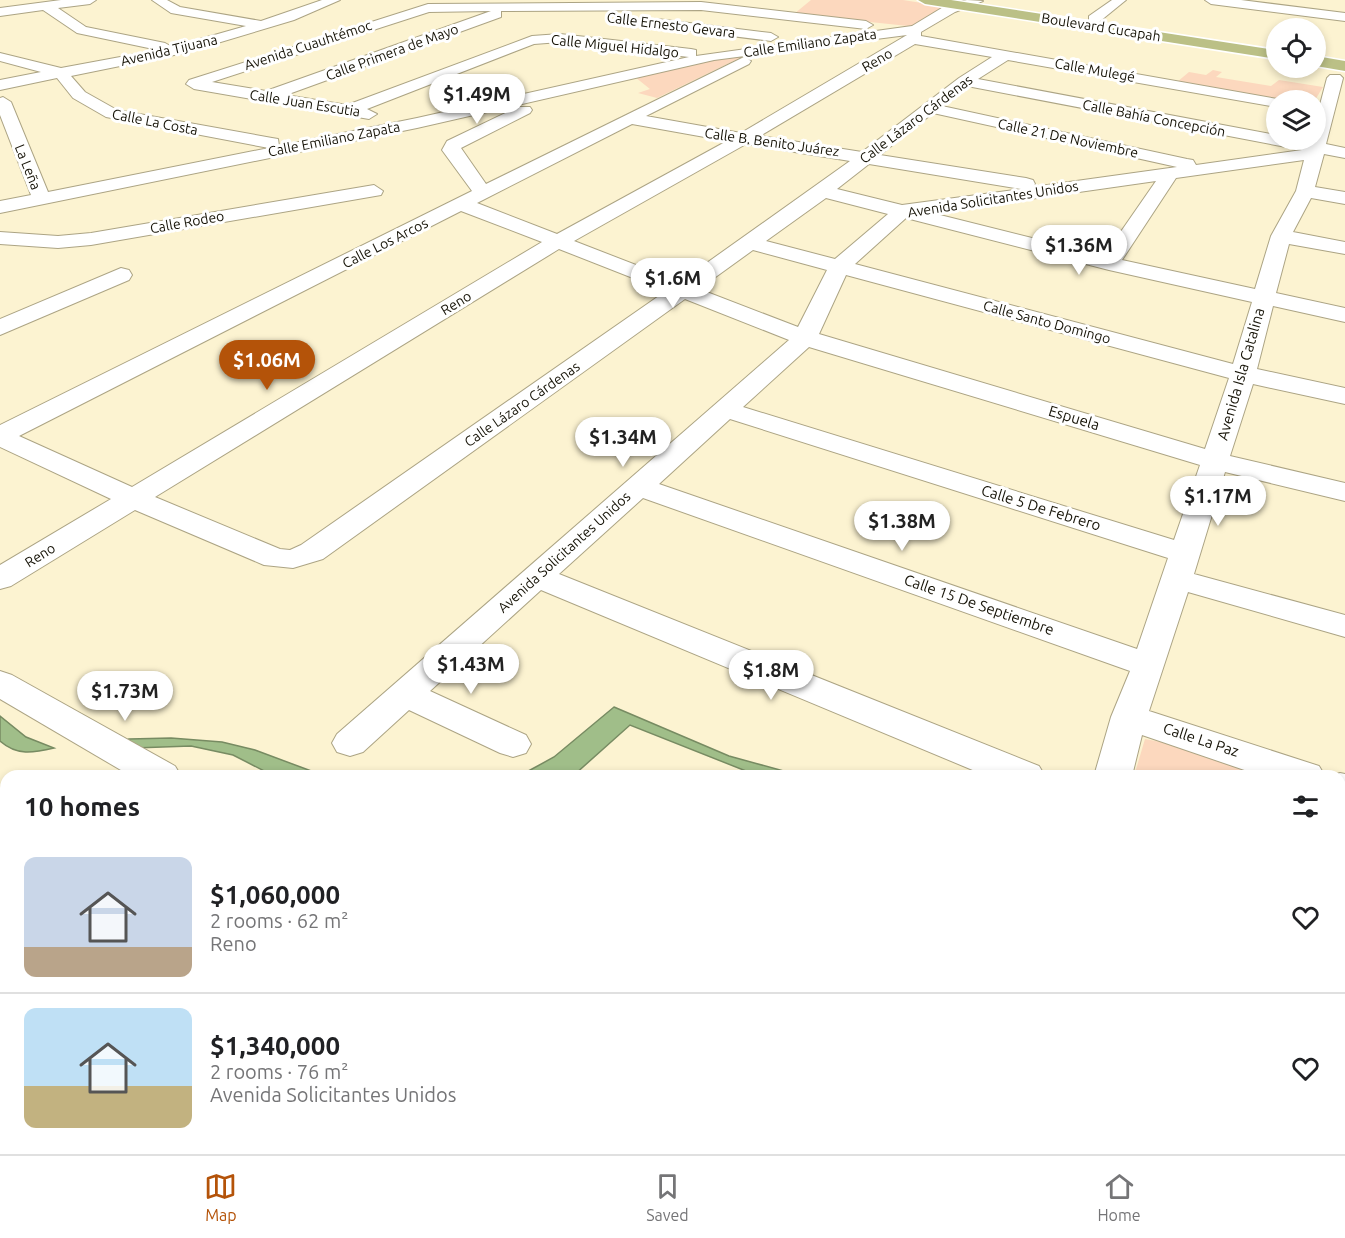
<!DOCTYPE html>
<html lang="en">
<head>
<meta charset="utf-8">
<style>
	body { margin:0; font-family:Ubuntu,sans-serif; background:#f6f6f6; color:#202124; height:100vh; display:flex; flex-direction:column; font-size:22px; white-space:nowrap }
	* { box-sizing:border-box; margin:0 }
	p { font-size:20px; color:#757577 }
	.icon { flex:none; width:33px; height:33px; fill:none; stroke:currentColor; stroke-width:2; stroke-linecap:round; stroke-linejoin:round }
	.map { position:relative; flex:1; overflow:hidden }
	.side { position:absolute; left:0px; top:770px; width:1346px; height:386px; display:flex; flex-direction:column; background:#fff; border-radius:18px 18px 0 0; box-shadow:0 3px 9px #0003 }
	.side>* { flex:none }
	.tools { position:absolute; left:1266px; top:18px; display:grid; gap:12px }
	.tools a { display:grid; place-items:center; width:60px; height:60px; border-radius:50%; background:#fff; box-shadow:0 3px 9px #0003; font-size:30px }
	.price { position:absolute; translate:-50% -51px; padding:0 14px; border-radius:21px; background:#fff; color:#222; font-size:20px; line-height:39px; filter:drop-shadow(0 2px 3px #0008) }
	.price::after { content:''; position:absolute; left:50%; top:36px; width:18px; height:14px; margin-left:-9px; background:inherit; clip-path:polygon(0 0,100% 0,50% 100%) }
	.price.on { background:#b45309; color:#fff }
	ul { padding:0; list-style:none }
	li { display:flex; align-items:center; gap:18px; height:150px; padding:0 24px }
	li+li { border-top:2px solid #e0e0e0 }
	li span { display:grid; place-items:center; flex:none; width:168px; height:120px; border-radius:12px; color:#555 }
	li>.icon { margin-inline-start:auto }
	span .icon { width:72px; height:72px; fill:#fffc; stroke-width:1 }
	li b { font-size:26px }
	h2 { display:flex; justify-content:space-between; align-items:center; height:72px; padding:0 24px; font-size:26px }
	.tabs { display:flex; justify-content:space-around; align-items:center; height:84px; border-top:2px solid #e0e0e0; background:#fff; font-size:16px; color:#757577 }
	.tabs a { display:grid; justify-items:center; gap:3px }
	.tabs .on { color:#b45309 }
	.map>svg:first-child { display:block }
	.green { fill:#fcd8be }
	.water { fill:#a0be89; stroke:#778b62; stroke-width:1.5 }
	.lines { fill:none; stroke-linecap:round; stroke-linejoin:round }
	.minor-casing { stroke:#aca484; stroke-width:2 }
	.major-casing { stroke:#fff; stroke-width:3 }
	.minor { fill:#fff; fill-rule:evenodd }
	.major { fill:#bbc086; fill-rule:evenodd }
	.labels { text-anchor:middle; stroke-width:6; stroke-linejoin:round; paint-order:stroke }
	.far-street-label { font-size:14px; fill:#161307; stroke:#fff }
	.street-label { font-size:15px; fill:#161307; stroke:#fff }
</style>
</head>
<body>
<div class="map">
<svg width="1345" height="1154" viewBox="0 0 1345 1154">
	<rect width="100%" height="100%" fill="#fcf3d1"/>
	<g class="green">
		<path d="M811,0H903L947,7L915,26H908L794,14Z"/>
		<path d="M748,54L657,98L638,93L650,89L635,77L718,58Z"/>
		<path d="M1213,70L1222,72L1216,77L1271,86L1279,80L1323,87L1315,100H1284L1177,82L1189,72L1206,75Z"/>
		<path d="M1145,739L1260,761L1288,776H1134Z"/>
	</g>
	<g class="water">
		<path d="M614,707L729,756L798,775H756L630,725L574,775H521L554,757Z"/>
		<path d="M0,716L26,737L54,748C33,753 17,756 0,741Z"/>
		<path d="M171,738L222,742L255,750L322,775H272L233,755L191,746L134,748L118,743L129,739Z"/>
	</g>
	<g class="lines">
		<g class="minor-casing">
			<g id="minor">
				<path d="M61,0H96L90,4L58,8L86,27L165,43L172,47L246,26L171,13L152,0H167L180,7L261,21L322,0H340L294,20L184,53L71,76L85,92L117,110L272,138L278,139L279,146L417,118L689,57L560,42L534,44L367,109L377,114L369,119L194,89L186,84L189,80L428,4L701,2L866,21L873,25L866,29L701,10L501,11V17L286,95L347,105L532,36L560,34L691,49L696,50V56L912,26L945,6L967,0L983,1L955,12L921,32V36L1283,100H1276V107L1008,60L978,79L1276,135V140H1316V120L1327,78L1330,75H1340L1343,78L1326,144L1345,148V158L1324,154L1315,187L1345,192V204L1311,198L1293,232L1345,242V254L1289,244L1276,293L1345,308V322L1273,306L1257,369L1345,388V404L1253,384L1230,456L1345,483V501L1225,472L1194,574L1345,615V637L1188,592L1149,711L1319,766L1325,776H1262L1142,735L1132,776H1094L1111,717L1130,671L643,498L559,574L1039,766L1045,776H987L541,590L430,691L526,735L531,744L526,753L513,757L500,753L409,710L363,752L350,756L337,752L332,743L337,734L789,340L685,299L323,559L293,568L264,565L135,510L11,586L0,589V565L111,499L0,447V425L472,191L442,150L447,141L518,107H530L532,110L530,113L461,148L486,184L744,57L751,61L749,64L646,116L741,133L907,35L714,60L417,128L0,213V201L31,195L0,115V98L3,97L11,102L48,192L269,148L106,117L73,98L57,78L0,90V80L41,72L0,61V53L61,68L158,50L77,33L43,10L0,16V8ZM491,11L266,91L212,82L429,12ZM915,44L992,57L959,78L862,152L760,136ZM967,86L1302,150L1196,165L1193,160L1187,159L942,106ZM933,113L1177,167L1033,187L1035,184L1033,180L1026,178L880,155ZM632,124L727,141L557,234L477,203ZM746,144L850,161L680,282L574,241ZM1304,160L1296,191L1271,236L1255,289L1122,260L1176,178ZM869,164L1021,189L902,205L837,189ZM1156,181L1104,256L932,213ZM826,198L888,214L835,259L766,241ZM461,211L542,242L132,487L19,436ZM906,218L1109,270L1252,302L1233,364L855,264ZM559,249L666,291L301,545L290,550L280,549L155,497ZM753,250L827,270L798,327L699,289ZM846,275L1229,378L1205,449L819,334ZM809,347L1200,465L1174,540L743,407ZM730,419L1168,558L1137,649L659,484Z"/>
				<path d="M1112,0H1126L1099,22H1089V16Z"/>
				<path d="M1205,0H1241L1345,13V21L1211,4Z"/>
				<path d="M657,19L771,33L778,37L771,41L652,26V20Z"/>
				<path d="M374,185L383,191L381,195L91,245L58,248L0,244V232L58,236L91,233Z"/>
				<path d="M121,268L129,270L132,275L129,280L0,335V319Z"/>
				<path d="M0,671L12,675L175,766L181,776H131L0,699Z"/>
				<path d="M1340,773L1345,774V803L1340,802V776H1331Z"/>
				<path d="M6,1093V1142L0,1145V1095Z"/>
				<path d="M1340,1121L1345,1123V1154H1319L1317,1149H1340Z"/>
				<path d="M173,1149H223L221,1154H171Z"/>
				<path d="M327,1149H377L379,1154H329Z"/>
				<path d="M777,1149H833L835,1154H779Z"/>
				<path d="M962,1149H1012L1010,1154H960Z"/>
			</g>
		</g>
		<g class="major-casing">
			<g id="major">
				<path d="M918,0H951L1276,50V59L925,4Z"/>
				<path d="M1316,56L1345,61V71L1316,66Z"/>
			</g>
		</g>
		<use href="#minor" class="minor"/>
		<use href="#major" class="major"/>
	</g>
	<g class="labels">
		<g class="far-street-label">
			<text transform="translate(671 25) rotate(7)" y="5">Calle Ernesto Gevara</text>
			<text transform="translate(1101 27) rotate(9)" y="5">Boulevard Cucapah</text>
			<text transform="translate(810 43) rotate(-8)" y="5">Calle Emiliano Zapata</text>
			<text transform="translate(308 45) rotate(-18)" y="5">Avenida Cuauhtémoc</text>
			<text transform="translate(615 46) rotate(6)" y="5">Calle Miguel Hidalgo</text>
			<text transform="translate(169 50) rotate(-13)" y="5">Avenida Tijuana</text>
			<text transform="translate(392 52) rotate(-20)" y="5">Calle Primera de Mayo</text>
			<text transform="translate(877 60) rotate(-30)" y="5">Reno</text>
			<text transform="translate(1095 70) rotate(10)" y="5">Calle Mulegé</text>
			<text transform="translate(305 103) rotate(9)" y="5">Calle Juan Escutia</text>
			<text transform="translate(1154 118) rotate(11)" y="5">Calle Bahía Concepción</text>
			<text transform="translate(916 119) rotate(-37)" y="5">Calle Lázaro Cárdenas</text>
			<text transform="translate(155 122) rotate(11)" y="5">Calle La Costa</text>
			<text transform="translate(1068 138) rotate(12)" y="5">Calle 21 De Noviembre</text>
			<text transform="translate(334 139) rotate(-11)" y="5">Calle Emiliano Zapata</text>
			<text transform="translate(772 142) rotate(8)" y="5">Calle B. Benito Juárez</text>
			<text transform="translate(28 167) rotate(68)" y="5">La Leña</text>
			<text transform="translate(993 199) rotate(-9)" y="5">Avenida Solicitantes Unidos</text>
			<text transform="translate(187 222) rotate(-10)" y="5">Calle Rodeo</text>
			<text transform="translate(385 243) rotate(-27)" y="5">Calle Los Arcos</text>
			<text transform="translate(456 303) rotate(-31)" y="5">Reno</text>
			<text transform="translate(1047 322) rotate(15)" y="5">Calle Santo Domingo</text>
			<text transform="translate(522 404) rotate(-35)" y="5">Calle Lázaro Cárdenas</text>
			<text transform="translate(564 552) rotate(-42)" y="5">Avenida Solicitantes Unidos</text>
			<text transform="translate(40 555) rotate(-32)" y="5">Reno</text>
		</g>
		<g class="street-label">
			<text transform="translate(1241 374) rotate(-74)" y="5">Avenida Isla Catalina</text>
			<text transform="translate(1074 418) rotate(17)" y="5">Espuela</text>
			<text transform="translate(1041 508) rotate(17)" y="5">Calle 5 De Febrero</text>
			<text transform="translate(979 605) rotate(19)" y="5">Calle 15 De Septiembre</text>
			<text transform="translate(1201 740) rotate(18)" y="5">Calle La Paz</text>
		</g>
	</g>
</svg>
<div class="tools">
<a><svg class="icon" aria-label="locate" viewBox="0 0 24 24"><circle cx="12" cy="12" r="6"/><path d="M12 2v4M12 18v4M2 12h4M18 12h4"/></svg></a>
<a><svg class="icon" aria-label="layers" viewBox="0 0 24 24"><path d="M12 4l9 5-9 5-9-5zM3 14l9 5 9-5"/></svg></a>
</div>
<b class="price" style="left:477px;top:125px">$1.49M</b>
<b class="price" style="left:1079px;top:276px">$1.36M</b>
<b class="price" style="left:673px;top:309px">$1.6M</b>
<b class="price on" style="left:267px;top:391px">$1.06M</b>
<b class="price" style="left:623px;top:468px">$1.34M</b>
<b class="price" style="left:1218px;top:527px">$1.17M</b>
<b class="price" style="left:902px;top:552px">$1.38M</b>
<b class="price" style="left:471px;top:695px">$1.43M</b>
<b class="price" style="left:771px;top:701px">$1.8M</b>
<b class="price" style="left:125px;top:722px">$1.73M</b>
<section class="side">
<h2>10 homes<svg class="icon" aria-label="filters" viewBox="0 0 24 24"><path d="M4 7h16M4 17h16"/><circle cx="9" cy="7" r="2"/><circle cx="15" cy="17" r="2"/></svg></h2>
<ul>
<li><span style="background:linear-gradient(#c9d6e8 75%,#b9a48a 0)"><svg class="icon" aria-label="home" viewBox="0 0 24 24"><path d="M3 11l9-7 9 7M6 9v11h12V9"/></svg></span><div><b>$1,060,000</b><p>2 rooms · 62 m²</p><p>Reno</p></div><svg class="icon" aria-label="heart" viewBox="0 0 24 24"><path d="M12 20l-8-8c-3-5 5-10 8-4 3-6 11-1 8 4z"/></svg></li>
<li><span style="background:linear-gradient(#bfe0f5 65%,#c2b280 0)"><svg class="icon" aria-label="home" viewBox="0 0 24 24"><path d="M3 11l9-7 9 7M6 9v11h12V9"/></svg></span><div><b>$1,340,000</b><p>2 rooms · 76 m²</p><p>Avenida Solicitantes Unidos</p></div><svg class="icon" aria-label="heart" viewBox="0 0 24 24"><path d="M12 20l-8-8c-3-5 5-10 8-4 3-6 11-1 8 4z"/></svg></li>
</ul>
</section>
</div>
<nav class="tabs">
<a class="on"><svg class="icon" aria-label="map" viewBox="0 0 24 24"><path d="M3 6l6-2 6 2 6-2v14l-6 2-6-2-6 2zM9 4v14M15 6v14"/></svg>Map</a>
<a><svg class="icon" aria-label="saved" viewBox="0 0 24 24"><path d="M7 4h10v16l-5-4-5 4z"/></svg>Saved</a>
<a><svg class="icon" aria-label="home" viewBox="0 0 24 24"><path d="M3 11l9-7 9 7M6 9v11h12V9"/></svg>Home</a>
</nav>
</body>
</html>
